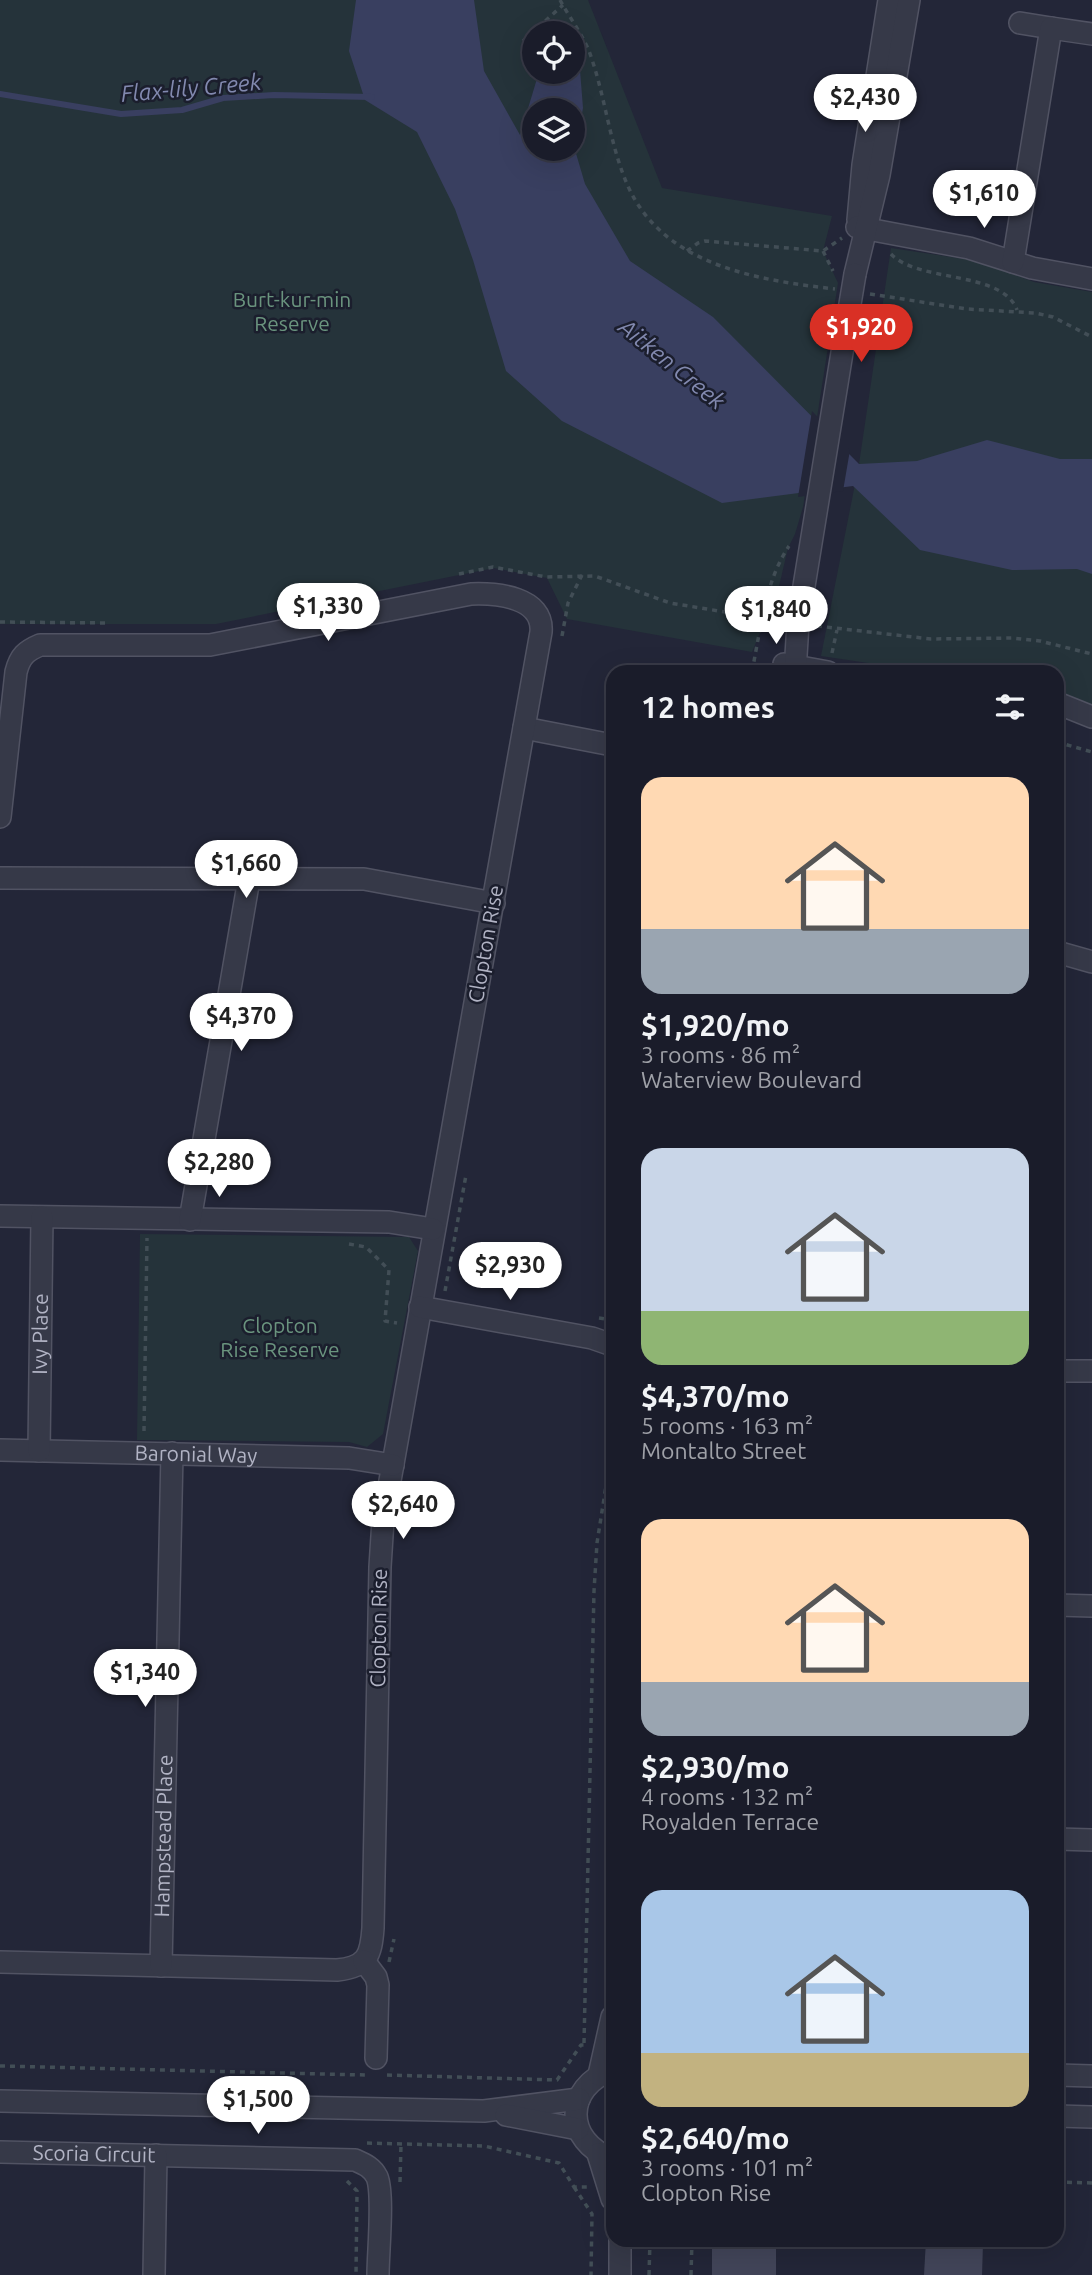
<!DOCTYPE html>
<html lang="en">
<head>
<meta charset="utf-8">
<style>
	body { margin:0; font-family:Ubuntu,sans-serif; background:#232532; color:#f1f3f6; height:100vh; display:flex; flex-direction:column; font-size:26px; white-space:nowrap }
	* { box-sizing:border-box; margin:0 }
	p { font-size:23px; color:#9fa1a8 }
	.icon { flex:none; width:38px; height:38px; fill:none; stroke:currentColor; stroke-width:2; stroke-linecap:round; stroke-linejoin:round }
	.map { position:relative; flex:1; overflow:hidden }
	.drawer { position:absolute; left:606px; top:665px; width:458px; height:1582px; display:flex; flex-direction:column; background:#1a1c2a; border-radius:21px; box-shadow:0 7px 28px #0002,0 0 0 2px #383a47 }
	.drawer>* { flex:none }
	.fabs { position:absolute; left:522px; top:21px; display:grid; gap:14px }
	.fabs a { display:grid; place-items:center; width:63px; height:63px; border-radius:50%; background:#1a1c2a; box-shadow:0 7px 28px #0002,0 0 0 2px #383a47; font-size:35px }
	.price { position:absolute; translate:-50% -60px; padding:0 16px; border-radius:24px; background:#fff; color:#222; font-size:23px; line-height:46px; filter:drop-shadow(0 2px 4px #0008) }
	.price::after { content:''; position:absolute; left:50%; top:42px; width:21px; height:16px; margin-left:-10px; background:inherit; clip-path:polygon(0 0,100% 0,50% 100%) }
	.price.on { background:#d93025; color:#fff }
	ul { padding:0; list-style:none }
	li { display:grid; align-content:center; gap:14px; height:371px; padding:0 35px }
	li span { display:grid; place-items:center; height:217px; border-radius:21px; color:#555 }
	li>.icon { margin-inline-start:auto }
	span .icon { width:126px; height:126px; fill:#fffc; stroke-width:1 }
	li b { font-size:30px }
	h2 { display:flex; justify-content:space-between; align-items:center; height:84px; padding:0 35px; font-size:30px }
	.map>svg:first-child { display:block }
	.green { fill:#25333a; fill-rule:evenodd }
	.water { fill:#393f60; fill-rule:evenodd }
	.pier { fill:#232638 }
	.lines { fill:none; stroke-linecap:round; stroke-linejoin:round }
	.stream { stroke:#393f60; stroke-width:6 }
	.building { fill:#424559 }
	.minor-casing { stroke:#515363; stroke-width:24 }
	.path { stroke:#424e56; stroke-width:3.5; stroke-dasharray:5 5; stroke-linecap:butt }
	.minor { stroke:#363948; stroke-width:21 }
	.minor-bridge-casing { stroke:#515363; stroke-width:24; stroke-linecap:butt }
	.minor-bridge { stroke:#363948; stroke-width:21 }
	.labels { text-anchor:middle; stroke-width:5; stroke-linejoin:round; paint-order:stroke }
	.park-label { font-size:21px; fill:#6a947e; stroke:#1b1e2d }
	.street-label { font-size:21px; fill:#b1b3c4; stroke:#1b1e2d }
	.water-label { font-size:23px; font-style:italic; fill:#8289af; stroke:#1b1e2d }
</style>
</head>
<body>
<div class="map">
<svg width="1092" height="2275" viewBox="0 0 1092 2275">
	<rect width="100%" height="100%" fill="#232638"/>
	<g class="green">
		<path d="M0,0H588L662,188L832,216L823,251L838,283L803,507L795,534L788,548L769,629L762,628L752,652L567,619L547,578L494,568L216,624H0ZM534,33H572V72H534ZM534,110H572V149H534Z"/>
		<path d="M891,248L978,261L1034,282L1092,292V707L1057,693V672H929L821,656L859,464Z"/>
		<path d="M140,1234L409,1237L418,1251L383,1434L367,1447L349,1442L137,1440Z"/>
	</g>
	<path class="water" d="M356,0H474L484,71L520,135L539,72H572V53L580,70L583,108L575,150L585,184L630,261L713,317L859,464L917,461L987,440L1060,459H1092V574L1077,569L1012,570L920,550L853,486L722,503L562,421L506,371L473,260L455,209L417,132L365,100L349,51ZM534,110H572V149H534Z"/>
	<path class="pier" d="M812,411L850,450L843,491L798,497Z"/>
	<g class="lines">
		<path class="stream" d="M0,94L121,114L182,110L223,98L274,95L372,97"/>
	</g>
	<g class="building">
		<rect x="712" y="2240" width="64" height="35"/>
		<path d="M926,2240L983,2244L982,2275H924Z"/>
	</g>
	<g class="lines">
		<g class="minor-casing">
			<g id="minor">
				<path d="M1020,23L1051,28"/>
				<path d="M858,220L863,165L889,0"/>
				<path d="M857,227L969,248L1032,268L1092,279"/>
				<path d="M1013,262L1051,28L1092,34"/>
				<path d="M855,274L879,175L909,0"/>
				<path d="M784,664L828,672"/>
				<path d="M795,672L798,623L847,322"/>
				<path d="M1057,703L1092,717"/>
				<path d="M524,728L612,745"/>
				<path d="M0,817L16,672C20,656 26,651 40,645H210L471,594C497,593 544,597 541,632C489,928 433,1223 383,1520L380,1567L373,1928C371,1956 367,1967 337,1970L0,1962"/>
				<path d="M0,878L364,879L494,903"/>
				<path d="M1057,952L1092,962"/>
				<path d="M0,1216L389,1222L433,1229"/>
				<path d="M190,1220L249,879"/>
				<path d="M420,1307L592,1338L612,1345"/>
				<path d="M1057,1371H1092"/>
				<path id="s1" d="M0,1450L349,1458L393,1465"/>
				<path id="s2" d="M39,1451L42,1217"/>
				<path d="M1057,1605L1092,1606"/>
				<path d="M1057,1839L1092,1840"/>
				<path d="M364,1961L376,1977L378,1985L376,2058"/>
				<path id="s3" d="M161,1966L172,1453"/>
				<path d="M612,2070C564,2087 564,2141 612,2159"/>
				<path d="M599,2075L612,2017"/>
				<path d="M1057,2075L1092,2076"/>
				<path d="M0,2101L484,2111L579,2099"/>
				<path d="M506,2115L578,2129"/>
				<path d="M1057,2116L1092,2117"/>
				<path id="s4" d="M0,2152L355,2160C364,2164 372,2167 377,2177C384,2194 378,2253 378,2275"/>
				<path d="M598,2154L612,2199"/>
				<path d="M154,2275L156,2155"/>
				<path d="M620,2275V2240"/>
			</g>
		</g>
		<g class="path">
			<path d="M560,0C569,17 581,32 589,51C605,94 609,142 627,184C662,265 756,280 835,289"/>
			<path d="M523,41L563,5"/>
			<path d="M687,251L698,243L705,241L823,251L842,238"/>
			<path d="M823,251L833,271"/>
			<path d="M891,254C918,283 1002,270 1017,310"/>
			<path d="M870,294L967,309L1035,313L1053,317L1092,337"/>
			<path d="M459,574L493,567L546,577L595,576L670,603L762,618L752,672"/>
			<path d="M778,620L762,618C768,591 774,569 789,546"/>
			<path d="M0,622L110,623"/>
			<path d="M817,626L931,639L1012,638L1040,641L1092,654"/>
			<path d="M562,636L568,603L582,575"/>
			<path d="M832,653L837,630"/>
			<path d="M1057,742L1092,752"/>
			<path d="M349,1244L366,1247L389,1270L385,1321L397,1323"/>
			<path d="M445,1291L466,1175"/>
			<path d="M599,1318L612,1320"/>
			<path d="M144,1431L147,1238"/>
			<path d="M404,1536L405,1520"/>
			<path d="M389,1962L394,1939"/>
			<path d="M584,2043L594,1591L597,1543L612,1448"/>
			<path d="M0,2066L365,2075"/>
			<path d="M387,2075L557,2080L581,2045H585"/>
			<path d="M367,2143L484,2146L559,2163L574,2187H589"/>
			<path d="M347,2181L357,2191L356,2275"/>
			<path d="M400,2182L401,2144"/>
			<path d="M1057,2182L1092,2183"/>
			<path d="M574,2187L592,2214L591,2275"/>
			<path d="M649,2275L650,2240"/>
			<path d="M691,2275L692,2240"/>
		</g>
		<use href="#minor" class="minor"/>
		<g class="minor-bridge-casing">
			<path id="minor-bridge" d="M847,322L855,274"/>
		</g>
		<use href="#minor-bridge" class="minor-bridge"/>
	</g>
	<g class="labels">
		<g class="park-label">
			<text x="292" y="307">Burt-kur-min<tspan x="292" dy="24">Reserve</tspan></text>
			<text x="280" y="1333">Clopton<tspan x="280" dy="24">Rise Reserve</tspan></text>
		</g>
		<g class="street-label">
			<text transform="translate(486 944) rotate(-80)" y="7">Clopton Rise</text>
			<text dy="7" stroke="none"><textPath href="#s2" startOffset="117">Ivy Place</textPath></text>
			<text dy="7" stroke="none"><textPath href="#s1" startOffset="196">Baronial Way</textPath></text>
			<text transform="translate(379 1628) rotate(-89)" y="7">Clopton Rise</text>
			<text dy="7" stroke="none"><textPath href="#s3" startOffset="130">Hampstead Place</textPath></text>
			<text dy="7" stroke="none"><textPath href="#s4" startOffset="94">Scoria Circuit</textPath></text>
		</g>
		<g class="water-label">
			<text transform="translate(191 88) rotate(-5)" y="8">Flax-lily Creek</text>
			<text transform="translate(672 364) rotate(39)" y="8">Aitken Creek</text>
		</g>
	</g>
</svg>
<div class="fabs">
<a><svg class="icon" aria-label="locate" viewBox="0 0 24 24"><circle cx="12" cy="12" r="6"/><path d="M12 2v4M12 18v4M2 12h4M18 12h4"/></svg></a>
<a><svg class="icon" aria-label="layers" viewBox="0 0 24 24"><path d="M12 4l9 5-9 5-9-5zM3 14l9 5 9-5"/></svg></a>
</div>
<b class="price" style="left:865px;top:134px">$2,430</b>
<b class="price" style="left:984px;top:230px">$1,610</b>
<b class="price on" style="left:861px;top:364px">$1,920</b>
<b class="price" style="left:328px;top:643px">$1,330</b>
<b class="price" style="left:776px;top:646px">$1,840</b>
<b class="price" style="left:246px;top:900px">$1,660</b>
<b class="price" style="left:241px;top:1053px">$4,370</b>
<b class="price" style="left:219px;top:1199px">$2,280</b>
<b class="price" style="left:510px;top:1302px">$2,930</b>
<b class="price" style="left:403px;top:1541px">$2,640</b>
<b class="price" style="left:145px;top:1709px">$1,340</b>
<b class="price" style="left:258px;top:2136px">$1,500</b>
<section class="drawer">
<h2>12 homes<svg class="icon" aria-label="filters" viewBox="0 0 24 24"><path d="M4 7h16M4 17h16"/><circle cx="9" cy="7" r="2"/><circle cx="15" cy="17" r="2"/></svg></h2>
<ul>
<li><span style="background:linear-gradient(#ffd9b3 70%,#9aa5b1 0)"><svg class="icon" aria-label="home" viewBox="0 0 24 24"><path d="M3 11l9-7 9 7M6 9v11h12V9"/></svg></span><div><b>$1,920/mo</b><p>3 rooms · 86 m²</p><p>Waterview Boulevard</p></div></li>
<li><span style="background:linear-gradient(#c9d6e8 75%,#8fb573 0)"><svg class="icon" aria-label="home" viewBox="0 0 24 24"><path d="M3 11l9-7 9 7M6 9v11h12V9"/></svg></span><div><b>$4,370/mo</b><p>5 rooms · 163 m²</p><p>Montalto Street</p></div></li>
<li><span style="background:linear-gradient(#ffd9b3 75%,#9aa5b1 0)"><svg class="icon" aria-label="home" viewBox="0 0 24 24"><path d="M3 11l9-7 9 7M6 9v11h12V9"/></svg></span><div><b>$2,930/mo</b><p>4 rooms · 132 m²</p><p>Royalden Terrace</p></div></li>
<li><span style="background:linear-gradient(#a9c7e8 75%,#c2b280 0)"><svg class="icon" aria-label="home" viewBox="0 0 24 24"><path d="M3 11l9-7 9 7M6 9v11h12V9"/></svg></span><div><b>$2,640/mo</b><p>3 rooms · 101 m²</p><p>Clopton Rise</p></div></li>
</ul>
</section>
</div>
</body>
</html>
